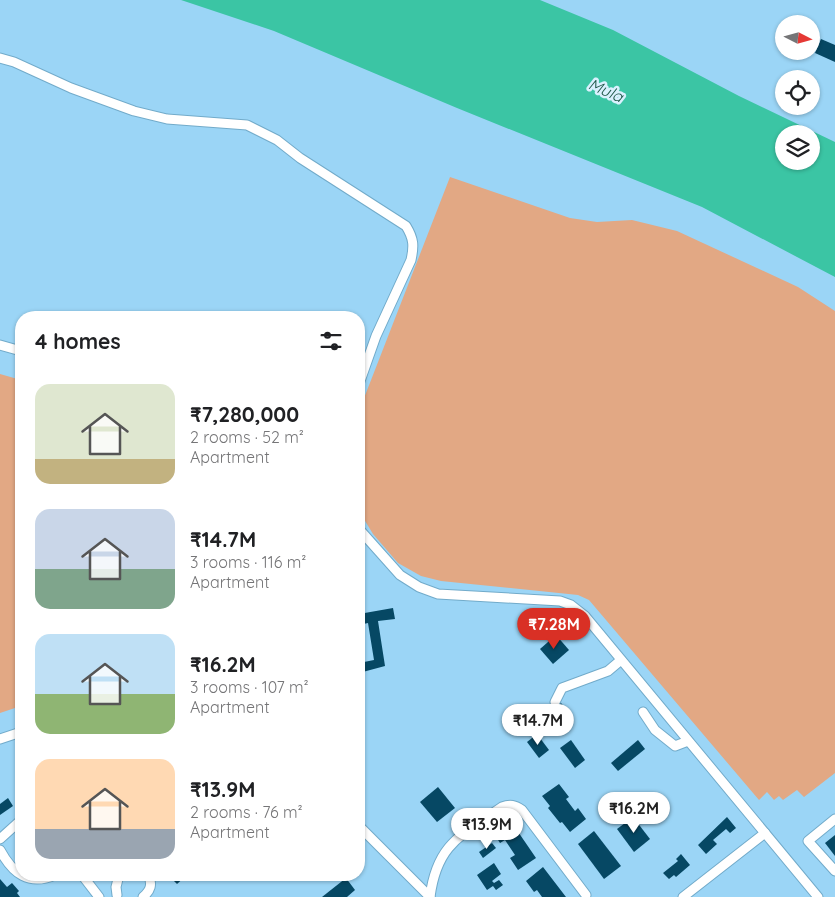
<!DOCTYPE html>
<html lang="en">
<head>
<meta charset="utf-8">
<style>
	body { margin:0; font-family:Quicksand,sans-serif; background:#f2f2f2; color:#202124; height:100vh; display:flex; flex-direction:column; font-size:19px; white-space:nowrap }
	* { box-sizing:border-box; margin:0 }
	p { font-size:16px; color:#757577 }
	.icon { flex:none; width:28px; height:28px; fill:none; stroke:currentColor; stroke-width:2; stroke-linecap:round; stroke-linejoin:round }
	.map { position:relative; flex:1; overflow:hidden }
	.panel { position:absolute; left:15px; top:311px; width:350px; height:570px; display:flex; flex-direction:column; background:#fff; border-radius:20px; box-shadow:0 1px 4px #0004 }
	.panel>* { flex:none }
	.needle { width:32px; rotate:96deg }
	.fabs { position:absolute; left:775px; top:15px; display:grid; gap:10px }
	.fabs a { display:grid; place-items:center; width:45px; height:45px; border-radius:50%; background:#fff; box-shadow:0 1px 4px #0004; font-size:25px }
	.price { position:absolute; translate:-50% -42px; padding:0 11px; border-radius:18px; background:#fff; color:#222; font-size:16px; line-height:32px; filter:drop-shadow(0 1px 2px #0008) }
	.price::after { content:''; position:absolute; left:50%; top:30px; width:15px; height:11px; margin-left:-8px; background:inherit; clip-path:polygon(0 0,100% 0,50% 100%) }
	.price.selected { background:#d93025; color:#fff }
	ul { padding:0; list-style:none }
	li { display:flex; align-items:center; gap:15px; height:125px; padding:0 20px }
	li span { display:grid; place-items:center; flex:none; width:140px; height:100px; border-radius:15px; color:#555 }
	li>.icon { margin-inline-start:auto }
	span .icon { width:60px; height:60px; fill:#fffc; stroke-width:1 }
	li b { font-size:21px }
	h2 { display:flex; justify-content:space-between; align-items:center; height:60px; padding:0 20px; font-size:21px }
	.map>svg:first-child { display:block }
	.green { fill:#e2a884 }
	.water { fill:#3bc5a4; fill-rule:evenodd }
	.building { fill:#064864 }
	.lines { fill:none; stroke-linecap:round; stroke-linejoin:round }
	.minor-casing { stroke:#72abca; stroke-width:11 }
	.minor { stroke:#fff; stroke-width:9 }
	.labels { text-anchor:middle; stroke-width:5; stroke-linejoin:round; paint-order:stroke }
	.water-label { font-size:16px; font-style:italic; fill:#205748; stroke:#daf1fe }
</style>
</head>
<body>
<div class="map">
<svg width="835" height="897" viewBox="0 0 835 897">
	<rect width="100%" height="100%" fill="#9bd5f6"/>
	<g class="green">
		<path d="M450,177L570,218L597,222L632,220L677,231L798,287L835,311V773L804,797L797,790L783,800L779,796L774,800L767,792L759,800L589,600L578,595L441,581L421,576L398,563L373,534L359,511V411Z"/>
		<path d="M0,374L21,380V706L0,713Z"/>
	</g>
	<path class="water" d="M181,0H540L613,30L739,96L835,142V277L702,207L457,108L274,31ZM784,134H811V161H784Z"/>
	<g class="building">
		<path d="M821,39L835,45V62L815,53Z"/>
		<path d="M393,608L395,619L378,621L385,666L359,673V663L374,660L368,623L359,625V614Z"/>
		<path d="M556,635L569,650L553,664L540,649Z"/>
		<path d="M561,703L566,709L555,717L561,725L551,733L536,712L546,704L551,710Z"/>
		<path d="M537,734L549,750L539,758L527,742Z"/>
		<path d="M571,740L585,760L575,768L560,748Z"/>
		<path d="M638,740L645,749L618,771L611,763Z"/>
		<path d="M559,784L569,797L566,799L575,811L578,808L586,819L570,832L562,822L560,823L548,808L550,806L542,796Z"/>
		<path d="M438,787L455,808L437,822L420,802Z"/>
		<path d="M8,798L13,806L0,815V804Z"/>
		<path d="M633,817L650,839L634,852L617,829Z"/>
		<path d="M727,817L736,828L730,833L726,829L713,840L717,844L706,854L698,845Z"/>
		<path d="M510,820L536,858L518,870L510,858L515,855L505,840L500,843L493,832Z"/>
		<path d="M594,831L621,866L604,879L578,844Z"/>
		<path d="M835,835V856L825,843Z"/>
		<path d="M492,843L496,848L483,858L479,852Z"/>
		<path d="M681,854L690,865L676,877L674,875L669,879L663,873L678,861L676,859Z"/>
		<path d="M494,863L501,874L492,881L494,883L499,880L503,885L496,890L493,886L487,890L477,875Z"/>
		<path d="M543,867L566,897H542L537,890L534,892L526,881Z"/>
		<path d="M170,875H187L177,884L169,876Z"/>
		<path d="M346,878L355,890L347,897H322Z"/>
		<path d="M0,879L7,887L12,883L19,891L17,893L20,897H0Z"/>
	</g>
	<g class="lines">
		<g class="minor-casing">
			<g id="minor">
				<path d="M0,58L14,62L71,88L134,111L167,119L247,125L277,140L300,158L406,226C414,239 414,246 411,260L376,336L359,384"/>
				<path d="M0,345L21,351"/>
				<path d="M359,529L400,575L419,587L438,594L560,601L571,605L585,616L818,897"/>
				<path d="M555,702L562,688L608,671L621,660"/>
				<path d="M643,712L655,730L675,746L688,741"/>
				<path d="M0,739L21,732"/>
				<path d="M835,819L808,841L835,871"/>
				<path d="M359,826L430,897"/>
				<path d="M0,839L21,820"/>
				<path d="M0,850C13,874 29,886 55,875"/>
				<path d="M82,875L99,897"/>
				<path d="M117,895L116,887L119,875"/>
				<path d="M143,897C151,890 152,885 149,875"/>
				<path d="M430,897C437,843 462,835 502,807C510,804 515,805 522,810L586,895"/>
				<path d="M683,897L765,833"/>
			</g>
		</g>
		<use href="#minor" class="minor"/>
	</g>
	<g class="labels">
		<g class="water-label">
			<text transform="translate(606 90) rotate(24)" y="6">Mula</text>
		</g>
	</g>
</svg>
<div class="fabs">
<a><svg class="needle" viewBox="-14 -14 28 28"><path d="M0-13l5 13h-10z" fill="#e53935"/><path d="M0 13l5-13h-10z" fill="#757577"/></svg></a>
<a><svg class="icon" aria-label="locate" viewBox="0 0 24 24"><circle cx="12" cy="12" r="6"/><path d="M12 2v4M12 18v4M2 12h4M18 12h4"/></svg></a>
<a><svg class="icon" aria-label="layers" viewBox="0 0 24 24"><path d="M12 4l9 5-9 5-9-5zM3 14l9 5 9-5"/></svg></a>
</div>
<b class="price selected" style="left:554px;top:650px">₹7.28M</b>
<b class="price" style="left:538px;top:746px">₹14.7M</b>
<b class="price" style="left:634px;top:834px">₹16.2M</b>
<b class="price" style="left:487px;top:850px">₹13.9M</b>
<section class="panel">
<h2>4 homes<svg class="icon" aria-label="filters" viewBox="0 0 24 24"><path d="M4 7h16M4 17h16"/><circle cx="9" cy="7" r="2"/><circle cx="15" cy="17" r="2"/></svg></h2>
<ul>
<li><span style="background:linear-gradient(#dfe7d0 75%,#c2b280 0)"><svg class="icon" aria-label="home" viewBox="0 0 24 24"><path d="M3 11l9-7 9 7M6 9v11h12V9"/></svg></span><div><b>₹7,280,000</b><p>2 rooms · 52 m²</p><p>Apartment</p></div></li>
<li><span style="background:linear-gradient(#c9d6e8 60%,#7fa58c 0)"><svg class="icon" aria-label="home" viewBox="0 0 24 24"><path d="M3 11l9-7 9 7M6 9v11h12V9"/></svg></span><div><b>₹14.7M</b><p>3 rooms · 116 m²</p><p>Apartment</p></div></li>
<li><span style="background:linear-gradient(#bfe0f5 60%,#8fb573 0)"><svg class="icon" aria-label="home" viewBox="0 0 24 24"><path d="M3 11l9-7 9 7M6 9v11h12V9"/></svg></span><div><b>₹16.2M</b><p>3 rooms · 107 m²</p><p>Apartment</p></div></li>
<li><span style="background:linear-gradient(#ffd9b3 70%,#9aa5b1 0)"><svg class="icon" aria-label="home" viewBox="0 0 24 24"><path d="M3 11l9-7 9 7M6 9v11h12V9"/></svg></span><div><b>₹13.9M</b><p>2 rooms · 76 m²</p><p>Apartment</p></div></li>
</ul>
</section>
</div>
</body>
</html>
